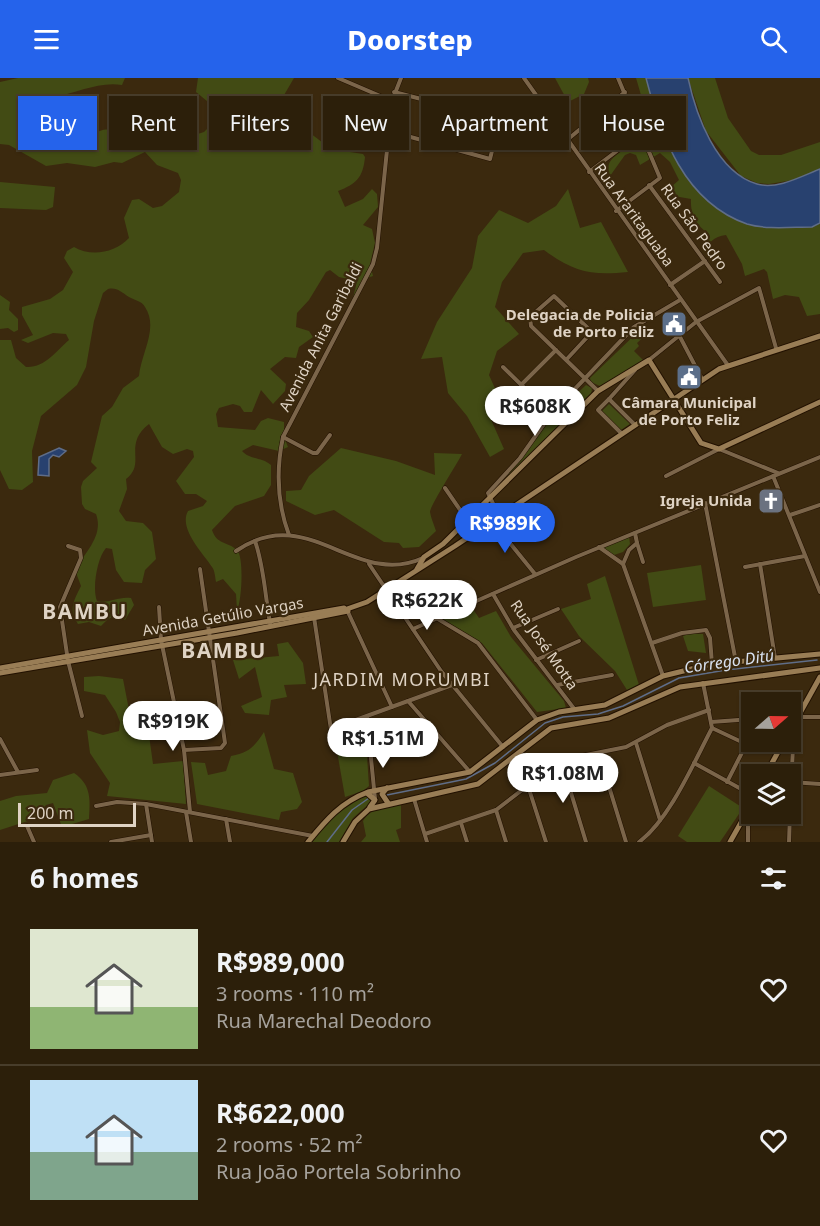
<!DOCTYPE html>
<html lang="en">
<head>
<meta charset="utf-8">
<style>
	body { margin:0; font-family:"Noto Sans",sans-serif; background:#342713; color:#f1f3f6; height:100vh; display:flex; flex-direction:column; font-size:22px; white-space:nowrap }
	* { box-sizing:border-box; margin:0 }
	p { font-size:20px; color:#a6a29c }
	.icon { flex:none; width:33px; height:33px; fill:none; stroke:currentColor; stroke-width:2; stroke-linecap:round; stroke-linejoin:round }
	.map { position:relative; height:764px; overflow:hidden }
	.drawer { display:flex; flex-direction:column; background:#2c1f0a; flex:1 }
	.drawer>* { flex:none }
	.banner { position:absolute; left:18px; top:18px; width:784px; height:54px; display:flex; gap:12px }
	.needle { width:39px; rotate:70deg }
	.buttons { position:absolute; left:741px; top:614px; display:grid; gap:12px }
	.buttons a { display:grid; place-items:center; width:60px; height:60px; border-radius:0px; background:#2c1f0a; box-shadow:0 2px 4px #0004,0 0 0 2px #483d2b; font-size:30px }
	.scale { position:absolute; left:18px; bottom:15px; width:118px; box-sizing:border-box; padding-left:6px; border:3px solid #dfd3c4; border-top:0; font-size:16px; line-height:21px; white-space:nowrap; color:#dfd3c4; -webkit-text-stroke:4px #3b290e; paint-order:stroke }
	.price { position:absolute; translate:-50% -51px; padding:0 14px; border-radius:21px; background:#fff; color:#222; font-size:20px; line-height:39px; filter:drop-shadow(0 2px 3px #0008) }
	.price::after { content:''; position:absolute; left:50%; top:36px; width:18px; height:14px; margin-left:-9px; background:inherit; clip-path:polygon(0 0,100% 0,50% 100%) }
	.price.active { background:#2563eb; color:#fff }
	ul { padding:0; list-style:none }
	li { display:flex; align-items:center; gap:18px; height:150px; padding:0 30px }
	li+li { border-top:2px solid #483d2b }
	li span { display:grid; place-items:center; flex:none; width:168px; height:120px; border-radius:0px; color:#555 }
	li>.icon { margin-inline-start:auto }
	span .icon { width:72px; height:72px; fill:#fffc; stroke-width:1 }
	li b { font-size:26px }
	h2 { display:flex; justify-content:space-between; align-items:center; height:72px; padding:0 30px; font-size:26px }
	.tag { padding:0 21px; border-radius:0px; background:#2c1f0a; box-shadow:0 2px 4px #0004,0 0 0 2px #483d2b; font-size:21px; line-height:54px }
	.tag.active { background:#2563eb; color:#fff }
	header { display:flex; justify-content:space-between; align-items:center; height:78px; padding:0 30px; background:#2563eb; color:#fff; font-size:27px; font-weight:800 }
	.map>svg:first-child { display:block }
	.green { fill:#424b14 }
	.water { fill:#28416f; stroke:#5f6d88; stroke-width:1.5 }
	.lines { fill:none; stroke-linecap:round; stroke-linejoin:round }
	.stream { stroke:#5f6d88; stroke-width:1.5 }
	.street-casing { stroke:#210; stroke-width:5 }
	.secondary-casing { stroke:#210; stroke-width:7 }
	.street { stroke:#7b654a; stroke-width:4 }
	.secondary { stroke:#997d55; stroke-width:5 }
	.labels { text-anchor:middle; stroke-width:4.5; stroke-linejoin:round; paint-order:stroke }
	.street-label { font-size:15px; fill:#dfd3c4; stroke:#3b290e }
	.poi-label { font-size:15px; font-weight:bold; fill:#dfd3c4; stroke:#3b290e; text-anchor:end }
	.water-label { font-size:16px; font-style:italic; fill:#d8e1f0; stroke:#3b290e }
	.quarter-label { font-size:18px; letter-spacing:1.5px; fill:#dfd3c4; stroke:#3b290e }
	.district-label { font-size:21px; font-weight:bold; letter-spacing:1.5px; fill:#dfd3c4; stroke:#3b290e }
</style>
</head>
<body>
<header><svg class="icon" aria-label="menu" viewBox="0 0 24 24"><path d="M4 6h16M4 12h16M4 18h16"/></svg>Doorstep<svg class="icon" aria-label="search" viewBox="0 0 24 24"><circle cx="10" cy="10" r="6"/><path d="M15 15l6 6"/></svg></header>
<div class="map">
<svg width="820" height="764" viewBox="0 0 820 764">
	<rect width="100%" height="100%" fill="#3b290e"/>
	<g class="green">
		<path d="M18,0H125L122,7C100,3 76,15 55,19C47,21 40,19 32,22L29,28L34,40C52,49 64,48 83,51L85,66L92,69L95,67L98,54C105,48 133,54 146,51L162,60L179,62L204,54L223,35H230L225,26L213,28L196,14L198,0H294L280,24L285,36L331,71L363,76L365,79C363,100 356,106 338,113L345,129L363,121L372,111L377,116L378,129L363,147L372,151L375,165L370,186L373,198L367,200L353,220L357,203L339,199L330,192L326,194L309,222L297,235L296,249L309,253L313,259L299,269L296,280L285,279L270,291L286,306L285,313L273,326L261,312L252,334H244L240,328L233,326L219,330L216,336L218,349L255,352L261,343L268,340L284,344V359L288,369L279,373L253,367L242,373C250,382 262,379 271,387V407L264,418L235,428L212,452C217,467 227,463 237,472C244,478 242,523 237,532L236,516L223,501L216,504C215,499 215,493 212,489C204,476 178,451 188,433L203,428L207,423L196,416H185L176,403L194,379L193,373L187,371L173,376L162,369L149,346C122,367 147,385 126,401L127,411L119,433L126,443L143,445L152,454L156,481L145,492L142,505L124,504L116,492L112,471L106,470C97,480 92,511 97,523C108,526 118,518 131,520L134,527L125,542C115,535 108,540 101,548L89,544L78,546C68,532 74,522 81,508L75,492C85,474 104,458 96,436L85,431L82,426L81,409L83,403L97,390L91,384L102,338L112,329L123,310L139,298C141,275 159,250 145,229C142,223 134,222 129,219C121,214 117,209 108,211L103,215L94,243L86,289L77,307L41,338L32,373L33,404L22,412L9,411L0,392V262H11L16,280L26,289C45,290 56,273 69,262L66,256L53,255L28,265L21,262L33,257L22,237V229L50,221L63,212L73,194L64,180L67,173L74,169C91,179 115,175 129,160L124,140L132,122L139,121L153,130L162,128L179,114L181,102L178,95L157,87L145,74L122,85L114,84L95,89L67,85L46,88L9,67L0,66V4Z"/>
		<path d="M555,0H588L589,4L584,16L568,24Z"/>
		<path d="M636,0H660L685,78L820,140V236L807,238L799,219L785,217L773,221L767,194L764,191L745,198L742,186L726,157C714,158 707,166 704,175L702,169L709,156C696,147 690,136 691,121L674,118L671,109L679,102L670,84L660,75L640,87L636,77L630,75L625,77L610,98C603,78 622,79 628,64L624,62H610L600,39L618,23L625,21L644,56L640,39L643,38V24Z"/>
		<path d="M688,0H715L728,40L751,73L759,77H781L820,64V93L799,101L769,106L757,105L741,98L706,53Z"/>
		<path d="M0,104L55,109L53,129L46,132L0,130Z"/>
		<path d="M568,111L580,150L601,144L628,194C591,198 574,194 544,172L523,175L502,204L495,229L519,256L497,273L489,297L498,317L489,337L504,371L490,379L467,338L448,315L442,279L421,281L437,244L472,190L478,158L499,132L528,145L556,128Z"/>
		<path d="M0,217L10,224L9,232L18,241V252L14,254L8,250L0,251Z"/>
		<path d="M644,248L649,254L637,265L639,268L634,273L644,283L600,308L591,304L590,300Z"/>
		<path d="M586,307L592,310L591,317L491,416L553,338Z"/>
		<path d="M609,326L630,346L621,352L602,333Z"/>
		<path d="M341,370L396,383L435,397L434,375L462,376C457,386 430,428 430,434C431,440 434,447 436,453L419,469L403,470L399,465L384,464L334,432L315,437L286,423V413L301,412L309,398Z"/>
		<path d="M629,458L630,466L623,474L614,477L604,471V468Z"/>
		<path d="M701,487L706,522L653,529L647,495Z"/>
		<path d="M605,498L639,607L627,612L615,593L579,558L561,531L591,521L587,506Z"/>
		<path d="M471,528L479,540L496,533L511,559L564,623L566,630L537,634L482,565L443,542Z"/>
		<path d="M691,555L703,556L706,575L688,573L683,558Z"/>
		<path d="M288,564L303,585L306,606L284,607L287,619L271,622L269,637L245,635L241,628L262,619L255,589L239,601L233,582L279,578L277,566Z"/>
		<path d="M99,598L123,601L130,637L140,635L144,642L133,648L136,659L149,657L153,686L183,683L186,726L107,718L110,705L90,675L87,652L103,657L119,653L120,644L116,634L105,617L84,613V599Z"/>
		<path d="M360,645L365,648L369,708L363,713L345,719L334,656Z"/>
		<path d="M264,654L274,691L293,695L302,724L297,731L281,734L279,742L197,726L191,684L205,685L208,697L226,693L231,678C249,675 254,669 264,654Z"/>
		<path d="M74,695C92,707 90,723 89,741L62,749L53,725L46,727L34,741L0,752V723L16,718L47,715L53,702Z"/>
		<path d="M709,708L743,730L720,764H687L678,758Z"/>
		<path d="M365,717L370,721V725L353,740L339,764H310L345,727Z"/>
		<path d="M401,727V750L396,752L400,764H361L366,758L363,743C372,729 386,728 401,727Z"/>
	</g>
	<g class="water">
		<path d="M646,0H688C696,37 716,94 757,106C777,112 802,98 820,91V145L812,149C792,149 767,152 747,146C684,124 661,58 646,0Z"/>
		<path d="M59,370L66,373L59,379L53,377L49,381V398L38,397L39,379Z"/>
	</g>
	<g class="lines">
		<g class="stream">
			<path d="M387,717L466,701L495,685L545,645L563,639L598,636L623,628L679,600L726,592L817,582"/>
			<path d="M327,764L352,732L369,720"/>
		</g>
		<g class="street-casing">
			<g id="street">
				<path d="M338,0L392,23"/>
				<path d="M524,0L727,286"/>
				<path d="M394,14L499,41"/>
				<path d="M389,53L490,81L504,24"/>
				<path d="M567,62L625,14"/>
				<path d="M589,94L642,54"/>
				<path d="M649,107L720,204"/>
				<path d="M616,133L660,100L618,0"/>
				<path d="M670,207L705,183"/>
				<path d="M679,257L702,301"/>
				<path d="M566,282L592,254L554,218L530,239L531,248L598,313"/>
				<path d="M649,282L696,244L759,210L776,270"/>
				<path d="M503,289L551,336"/>
				<path d="M521,307L556,272"/>
				<path d="M609,321L635,292"/>
				<path d="M622,356L598,332L609,321L635,347"/>
				<path d="M283,359L313,375H317L330,357"/>
				<path d="M666,398L719,371L778,395"/>
				<path d="M773,398L820,514"/>
				<path d="M445,410L467,442"/>
				<path d="M705,425L736,584"/>
				<path d="M790,437L820,427"/>
				<path d="M499,438L488,415L520,380L551,336L634,249L680,222"/>
				<path d="M492,443L535,496"/>
				<path d="M289,457C277,425 276,392 283,359L373,186L377,170L392,23L401,0"/>
				<path d="M255,463C264,489 265,517 270,545"/>
				<path d="M637,465L643,484"/>
				<path d="M68,468L80,472L81,480L60,529L68,583L82,638"/>
				<path d="M599,469L623,486L663,598"/>
				<path d="M236,473C308,423 355,511 423,480"/>
				<path d="M369,486L441,593L503,669"/>
				<path d="M623,486L629,472L637,465L635,455"/>
				<path d="M760,486L775,580"/>
				<path d="M745,489L805,478"/>
				<path d="M493,516L514,552L575,632"/>
				<path d="M159,529L161,562L184,672L190,734"/>
				<path d="M347,532L392,629"/>
				<path d="M314,539L333,665"/>
				<path d="M438,541L478,565L537,642"/>
				<path d="M513,550L558,531"/>
				<path d="M413,551L576,479L820,379"/>
				<path d="M652,565L682,555L706,552L710,560L712,586"/>
				<path d="M536,582L579,563"/>
				<path d="M703,605L712,650"/>
				<path d="M557,607L612,597"/>
				<path d="M408,623L470,694"/>
				<path d="M367,639L375,721"/>
				<path d="M790,639H820"/>
				<path d="M711,644L752,641"/>
				<path d="M712,650L746,666"/>
				<path d="M331,651L452,607"/>
				<path d="M0,661L18,694"/>
				<path d="M636,665L660,742"/>
				<path d="M371,671L437,656"/>
				<path d="M184,672L221,670L225,665L200,491"/>
				<path d="M599,676L626,764"/>
				<path d="M561,682L586,764"/>
				<path d="M694,685L752,717"/>
				<path d="M0,697L37,692"/>
				<path d="M727,704L752,655"/>
				<path d="M791,704L820,706"/>
				<path d="M528,708L546,764"/>
				<path d="M414,721L427,764"/>
				<path d="M146,726L152,764"/>
				<path d="M96,728L117,724L146,726L313,758"/>
				<path d="M496,732L506,764"/>
				<path d="M790,733L794,648"/>
				<path d="M186,734L191,764"/>
				<path d="M748,734V764"/>
				<path d="M226,741L230,764"/>
				<path d="M461,745L467,764"/>
				<path d="M27,748L34,764"/>
				<path d="M425,756L496,732L561,682L626,669L667,647L709,632"/>
				<path d="M111,764L151,757"/>
				<path d="M639,764C670,741 694,684 712,650"/>
				<path d="M789,764L790,735"/>
			</g>
		</g>
		<g class="secondary-casing">
			<g id="secondary">
				<path d="M417,491L424,479L443,466L598,313L649,282L701,365L719,371L820,324"/>
				<path d="M347,531L367,524L455,468L719,291L820,258"/>
				<path d="M0,590L344,530"/>
				<path d="M0,595L237,555L348,533"/>
				<path d="M790,653L820,599"/>
				<path d="M766,696L784,663"/>
				<path d="M387,710L382,716L388,725"/>
				<path d="M367,715L375,722L370,729"/>
				<path d="M308,764C326,742 341,724 368,714L470,694L537,642L559,634L605,627L663,598L712,586L820,576"/>
				<path d="M343,764L355,744L369,731L478,706L551,650L609,640L680,609L820,590"/>
				<path d="M730,764L752,725"/>
			</g>
		</g>
		<use href="#street" class="street"/>
		<use href="#secondary" class="secondary"/>
	</g>
	<defs>
		<g id="civic-square" transform="scale(1.35)"><rect x="-9" y="-9" width="18" height="18" rx="4" fill="#5c6f8a" stroke="#3b290e"/><path d="M-.6-6.5H3V-4.5H.6V-3L4-1V1h2V6H-6V1h2V-1L-.6-3ZM-1.2 2.5V6h2.4V2.5Z" fill="#fff"/></g>
		<g id="church-square" transform="scale(1.35)"><rect x="-9" y="-9" width="18" height="18" rx="4" fill="#6b7280" stroke="#3b290e"/><path d="M-1.2-6h2.4v3.5h3.3v2.4h-3.3V6h-2.4V-.1h-3.3v-2.4h3.3Z" fill="#fff"/></g>
	</defs>
	<g fill-rule="evenodd">
		<use href="#civic-square" x="674" y="246"/>
		<use href="#civic-square" x="689" y="299"/>
		<use href="#church-square" x="771" y="423"/>
	</g>
	<g class="labels">
		<g class="street-label">
			<text transform="translate(634 137) rotate(54)" y="5">Rua Araritaguaba</text>
			<text transform="translate(694 149) rotate(54)" y="5">Rua São Pedro</text>
			<text transform="translate(321 259) rotate(-63)" y="5">Avenida Anita Garibaldi</text>
			<text transform="translate(223 539) rotate(-10)" y="5">Avenida Getúlio Vargas</text>
			<text transform="translate(544 567) rotate(55)" y="5">Rua José Motta</text>
		</g>
		<g class="poi-label">
			<text x="654" y="242">Delegacia de Policia<tspan x="654" dy="17">de Porto Feliz</tspan></text>
			<text x="689" y="330" text-anchor="middle">Câmara Municipal<tspan x="689" dy="17">de Porto Feliz</tspan></text>
			<text x="752" y="428">Igreja Unida</text>
		</g>
		<g class="water-label">
			<text transform="translate(729 583) rotate(-8)" y="6">Córrego Ditú</text>
		</g>
		<g class="quarter-label">
			<text x="402" y="608">JARDIM MORUMBI</text>
		</g>
		<g class="district-label">
			<text x="85" y="541">BAMBU</text>
			<text x="224" y="580">BAMBU</text>
		</g>
	</g>
</svg>
<div class="buttons">
<a><svg class="needle" viewBox="-14 -14 28 28"><path d="M0-13l5 13h-10z" fill="#e53935"/><path d="M0 13l5-13h-10z" fill="#a6a29c"/></svg></a>
<a><svg class="icon" aria-label="layers" viewBox="0 0 24 24"><path d="M12 4l9 5-9 5-9-5zM3 14l9 5 9-5"/></svg></a>
</div>
<div class="scale">200 m</div>
<b class="price" style="left:535px;top:359px">R$608K</b>
<b class="price active" style="left:505px;top:476px">R$989K</b>
<b class="price" style="left:427px;top:553px">R$622K</b>
<b class="price" style="left:173px;top:674px">R$919K</b>
<b class="price" style="left:383px;top:691px">R$1.51M</b>
<b class="price" style="left:563px;top:726px">R$1.08M</b>
<div class="banner">
<a class="tag active">Buy</a>
<a class="tag">Rent</a>
<a class="tag">Filters</a>
<a class="tag">New</a>
<a class="tag">Apartment</a>
<a class="tag">House</a>
</div>
</div>
<section class="drawer">
<h2>6 homes<svg class="icon" aria-label="filters" viewBox="0 0 24 24"><path d="M4 7h16M4 17h16"/><circle cx="9" cy="7" r="2"/><circle cx="15" cy="17" r="2"/></svg></h2>
<ul>
<li><span style="background:linear-gradient(#dfe7d0 65%,#8fb573 0)"><svg class="icon" aria-label="home" viewBox="0 0 24 24"><path d="M3 11l9-7 9 7M6 9v11h12V9"/></svg></span><div><b>R$989,000</b><p>3 rooms · 110 m²</p><p>Rua Marechal Deodoro</p></div><svg class="icon" aria-label="heart" viewBox="0 0 24 24"><path d="M12 20l-8-8c-3-5 5-10 8-4 3-6 11-1 8 4z"/></svg></li>
<li><span style="background:linear-gradient(#bfe0f5 60%,#7fa58c 0)"><svg class="icon" aria-label="home" viewBox="0 0 24 24"><path d="M3 11l9-7 9 7M6 9v11h12V9"/></svg></span><div><b>R$622,000</b><p>2 rooms · 52 m²</p><p>Rua João Portela Sobrinho</p></div><svg class="icon" aria-label="heart" viewBox="0 0 24 24"><path d="M12 20l-8-8c-3-5 5-10 8-4 3-6 11-1 8 4z"/></svg></li>
</ul>
</section>
</body>
</html>
